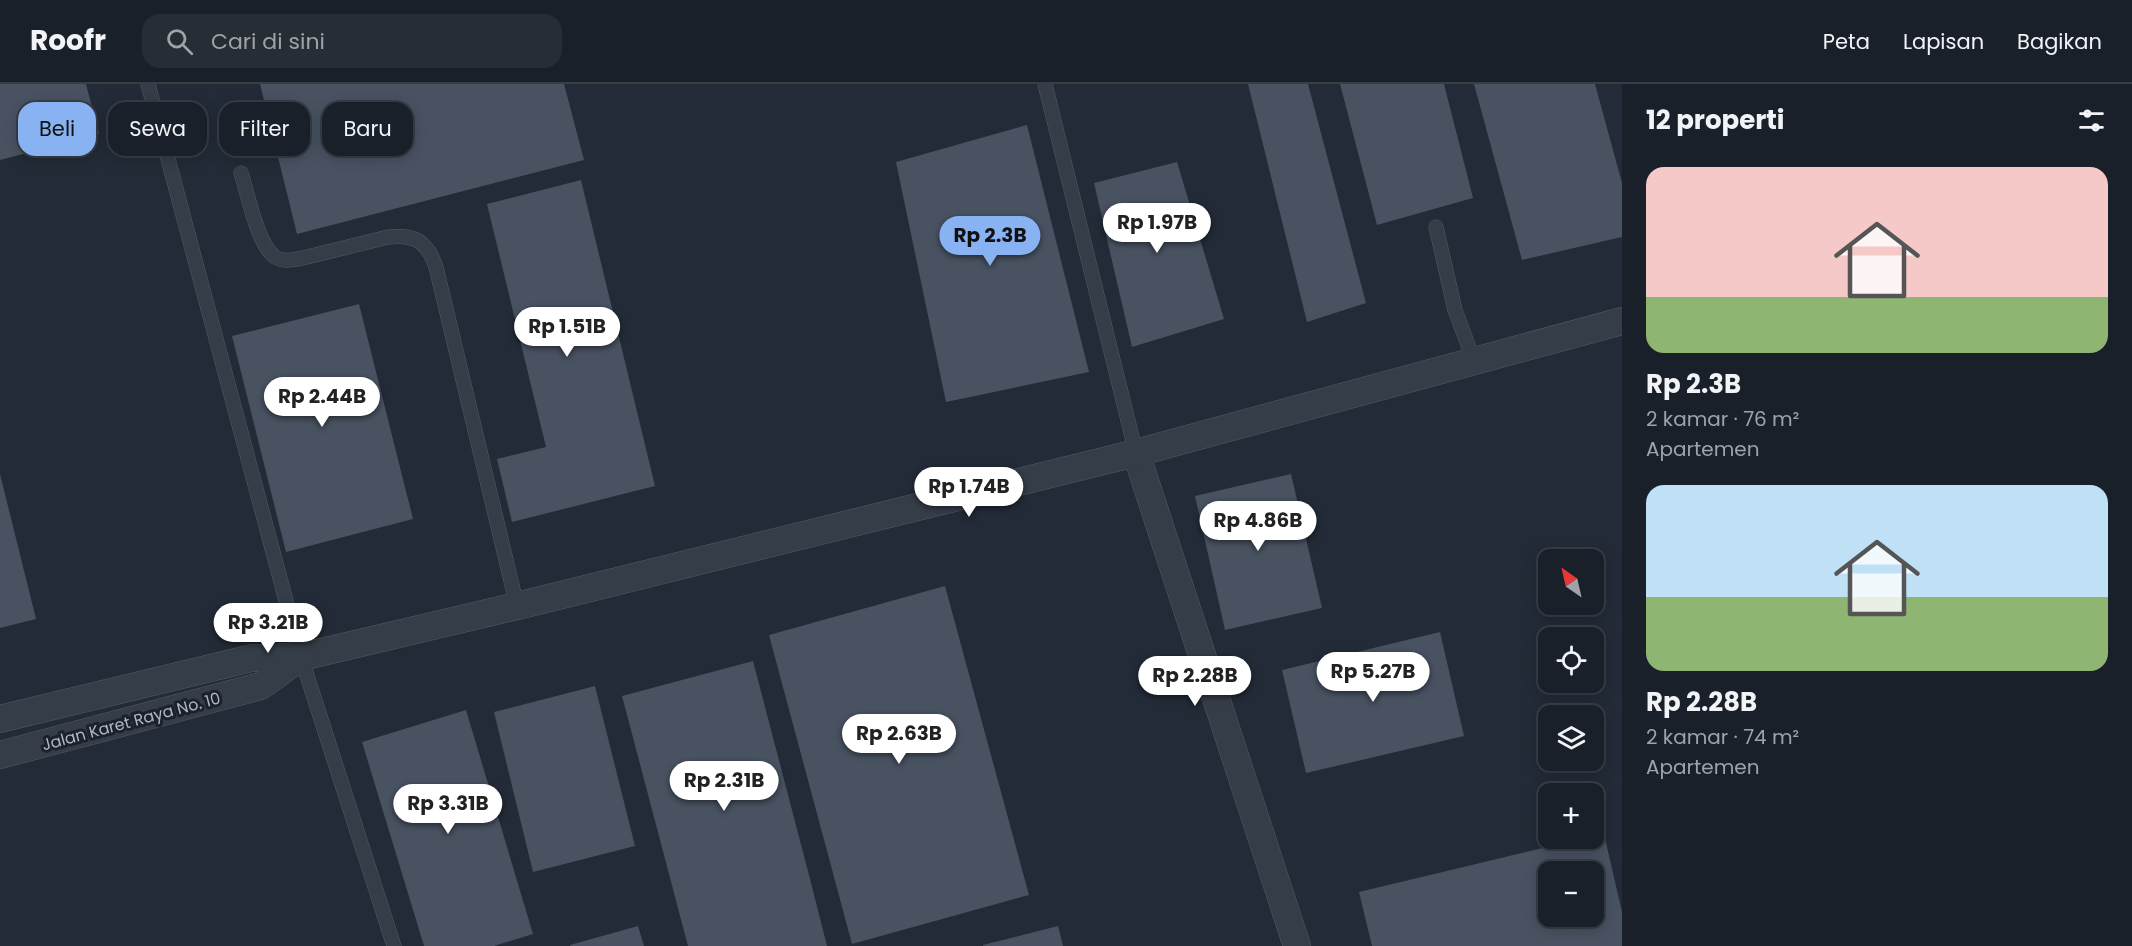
<!DOCTYPE html>
<html lang="id">
<head>
<meta charset="utf-8">
<style>
	body { margin:0; font-family:Poppins,sans-serif; background:#272d35; color:#f1f3f6; height:100vh; display:flex; flex-direction:column; font-size:22px; white-space:nowrap }
	* { box-sizing:border-box; margin:0 }
	p { font-size:20px; color:#9fa3a8 }
	.icon { flex:none; width:33px; height:33px; fill:none; stroke:currentColor; stroke-width:2; stroke-linecap:round; stroke-linejoin:round }
	.map { position:relative; flex:1; overflow:hidden }
	.panel { display:flex; flex-direction:column; background:#1a2029; width:510px }
	.panel>* { flex:none }
	.top-card { position:absolute; left:18px; top:18px; width:570px; height:54px; display:flex; gap:12px }
	.needle { width:39px; rotate:326deg }
	.tools { position:absolute; left:1538px; top:465px; display:grid; gap:12px }
	.tools a { display:grid; place-items:center; width:66px; height:66px; border-radius:12px; background:#1a2029; box-shadow:0 3px 15px #0003,0 0 0 2px #383e46; font-size:30px }
	.price { position:absolute; translate:-50% -51px; padding:0 14px; border-radius:21px; background:#fff; color:#222; font-size:20px; line-height:39px; filter:drop-shadow(0 2px 3px #0008) }
	.price::after { content:''; position:absolute; left:50%; top:36px; width:18px; height:14px; margin-left:-9px; background:inherit; clip-path:polygon(0 0,100% 0,50% 100%) }
	.price.on { background:#88b2f2; color:#111 }
	ul { padding:0; list-style:none }
	li { display:grid; align-content:center; gap:12px; height:318px; padding:0 24px }
	li span { display:grid; place-items:center; height:186px; border-radius:18px; color:#555 }
	li>.icon { margin-inline-start:auto }
	span .icon { width:108px; height:108px; fill:#fffc; stroke-width:1 }
	li b { font-size:26px }
	h2 { display:flex; justify-content:space-between; align-items:center; height:72px; padding:0 24px; font-size:26px }
	.pill { padding:0 21px; border-radius:18px; background:#1a2029; box-shadow:0 3px 15px #0003,0 0 0 2px #383e46; font-size:21px; line-height:54px }
	.pill.on { background:#88b2f2; color:#111 }
	header { display:flex; align-items:center; gap:36px; box-sizing:border-box; height:84px; padding:0 30px; background:#1a2029; border-bottom:2px solid #383e46 }
	header strong { font-size:28px }
	nav { display:flex; gap:33px; margin-inline-start:auto; font-size:21px }
	.search { width:420px; height:54px; background:#272d35; display:flex; align-items:center; gap:15px; box-sizing:border-box; padding:0 21px; border-radius:18px; color:#9fa3a8; font-size:22px }
	main { display:flex; flex:1; min-height:0 }
	.map>svg:first-child { display:block }
	.building { fill:#485261; fill-rule:evenodd }
	.lines { fill:none; stroke-linecap:round; stroke-linejoin:round }
	.lane-casing { stroke:#535b66; stroke-width:15 }
	.street-casing { stroke:#535b66; stroke-width:28 }
	.lane { stroke:#353d48; stroke-width:14 }
	.street { stroke:#353d48; stroke-width:27 }
	.labels { text-anchor:middle; stroke-width:6; stroke-linejoin:round; paint-order:stroke }
	.street-label { font-size:16px; fill:#b0b8c4; stroke:#1b222d }
</style>
</head>
<body>
<header>
<strong>Roofr</strong>
<div class="search"><svg class="icon" aria-label="search" viewBox="0 0 24 24"><circle cx="10" cy="10" r="6"/><path d="M15 15l6 6"/></svg>Cari di sini</div>
<nav><a>Peta</a><a>Lapisan</a><a>Bagikan</a></nav>
</header>
<main>
<div class="map">
<svg width="1622" height="862" viewBox="0 0 1622 862">
	<rect width="100%" height="100%" fill="#222b37"/>
	<g class="building">
		<path d="M0,0H86L99,50L0,76Z"/>
		<path d="M260,0H564L584,76L297,150Z"/>
		<path d="M1248,0H1308L1366,219L1307,238Z"/>
		<path d="M1340,0H1444L1473,114L1377,141Z"/>
		<path d="M1474,0H1595L1622,99V153L1522,176Z"/>
		<path d="M1027,41L1089,288L946,318L896,78Z"/>
		<path d="M1177,78L1224,235L1132,263L1094,99Z"/>
		<path d="M581,96L655,402L512,438L497,375L546,363L487,120Z"/>
		<path d="M359,220L413,435L286,468L232,252Z"/>
		<path d="M0,390L36,535L0,544Z"/>
		<path d="M1291,390L1322,524L1225,546L1195,412Z"/>
		<path d="M945,502L1029,811L852,860L769,551Z"/>
		<path d="M1440,548L1464,652L1306,689L1282,586Z"/>
		<path d="M753,577L809,791L827,862H688L622,612Z"/>
		<path d="M595,602L635,762L533,788L494,628Z"/>
		<path d="M466,626L533,850L494,862H424L362,658Z"/>
		<path d="M1604,750L1622,828V862H1372L1359,808L1585,754H1593V752ZM1548,788H1593V832H1548Z"/>
		<path d="M638,842L644,862H570V861Z"/>
		<path d="M1058,842L1063,862H983V861Z"/>
	</g>
	<g class="lines">
		<g class="lane-casing">
			<g id="lane">
				<path d="M148,0L301,573L394,862"/>
				<path d="M1045,0L1136,369"/>
				<path d="M241,89C248,110 257,160 275,173C283,178 293,176 303,174L388,153C415,150 427,157 436,183L517,522"/>
				<path d="M1436,143L1455,226L1474,277"/>
			</g>
		</g>
		<g class="street-casing">
			<g id="street">
				<path d="M1136,369L1297,862"/>
				<path d="M0,635L252,574L301,573L517,522L1136,369L1622,237"/>
				<path d="M0,671L261,602L301,573"/>
			</g>
		</g>
		<use href="#lane" class="lane"/>
		<use href="#street" class="street"/>
	</g>
	<g class="labels">
		<g class="street-label">
			<text transform="translate(131 637) rotate(-15)" y="6">Jalan Karet Raya No. 10</text>
		</g>
	</g>
</svg>
<div class="tools">
<a><svg class="needle" viewBox="-14 -14 28 28"><path d="M0-13l5 13h-10z" fill="#e53935"/><path d="M0 13l5-13h-10z" fill="#9fa3a8"/></svg></a>
<a><svg class="icon" aria-label="locate" viewBox="0 0 24 24"><circle cx="12" cy="12" r="6"/><path d="M12 2v4M12 18v4M2 12h4M18 12h4"/></svg></a>
<a><svg class="icon" aria-label="layers" viewBox="0 0 24 24"><path d="M12 4l9 5-9 5-9-5zM3 14l9 5 9-5"/></svg></a>
<a>+</a>
<a>−</a>
</div>
<b class="price" style="left:1157px;top:170px">Rp 1.97B</b>
<b class="price on" style="left:990px;top:183px">Rp 2.3B</b>
<b class="price" style="left:567px;top:274px">Rp 1.51B</b>
<b class="price" style="left:322px;top:344px">Rp 2.44B</b>
<b class="price" style="left:969px;top:434px">Rp 1.74B</b>
<b class="price" style="left:1258px;top:468px">Rp 4.86B</b>
<b class="price" style="left:268px;top:570px">Rp 3.21B</b>
<b class="price" style="left:1373px;top:619px">Rp 5.27B</b>
<b class="price" style="left:1195px;top:623px">Rp 2.28B</b>
<b class="price" style="left:899px;top:681px">Rp 2.63B</b>
<b class="price" style="left:724px;top:728px">Rp 2.31B</b>
<b class="price" style="left:448px;top:751px">Rp 3.31B</b>
<div class="top-card">
<a class="pill on">Beli</a>
<a class="pill">Sewa</a>
<a class="pill">Filter</a>
<a class="pill">Baru</a>
</div>
</div>
<section class="panel">
<h2>12 properti<svg class="icon" aria-label="filters" viewBox="0 0 24 24"><path d="M4 7h16M4 17h16"/><circle cx="9" cy="7" r="2"/><circle cx="15" cy="17" r="2"/></svg></h2>
<ul>
<li><span style="background:linear-gradient(#f6c9c9 70%,#8fb573 0)"><svg class="icon" aria-label="home" viewBox="0 0 24 24"><path d="M3 11l9-7 9 7M6 9v11h12V9"/></svg></span><div><b>Rp 2.3B</b><p>2 kamar · 76 m²</p><p>Apartemen</p></div></li>
<li><span style="background:linear-gradient(#bfe0f5 60%,#8fb573 0)"><svg class="icon" aria-label="home" viewBox="0 0 24 24"><path d="M3 11l9-7 9 7M6 9v11h12V9"/></svg></span><div><b>Rp 2.28B</b><p>2 kamar · 74 m²</p><p>Apartemen</p></div></li>
</ul>
</section>
</main>
</body>
</html>
